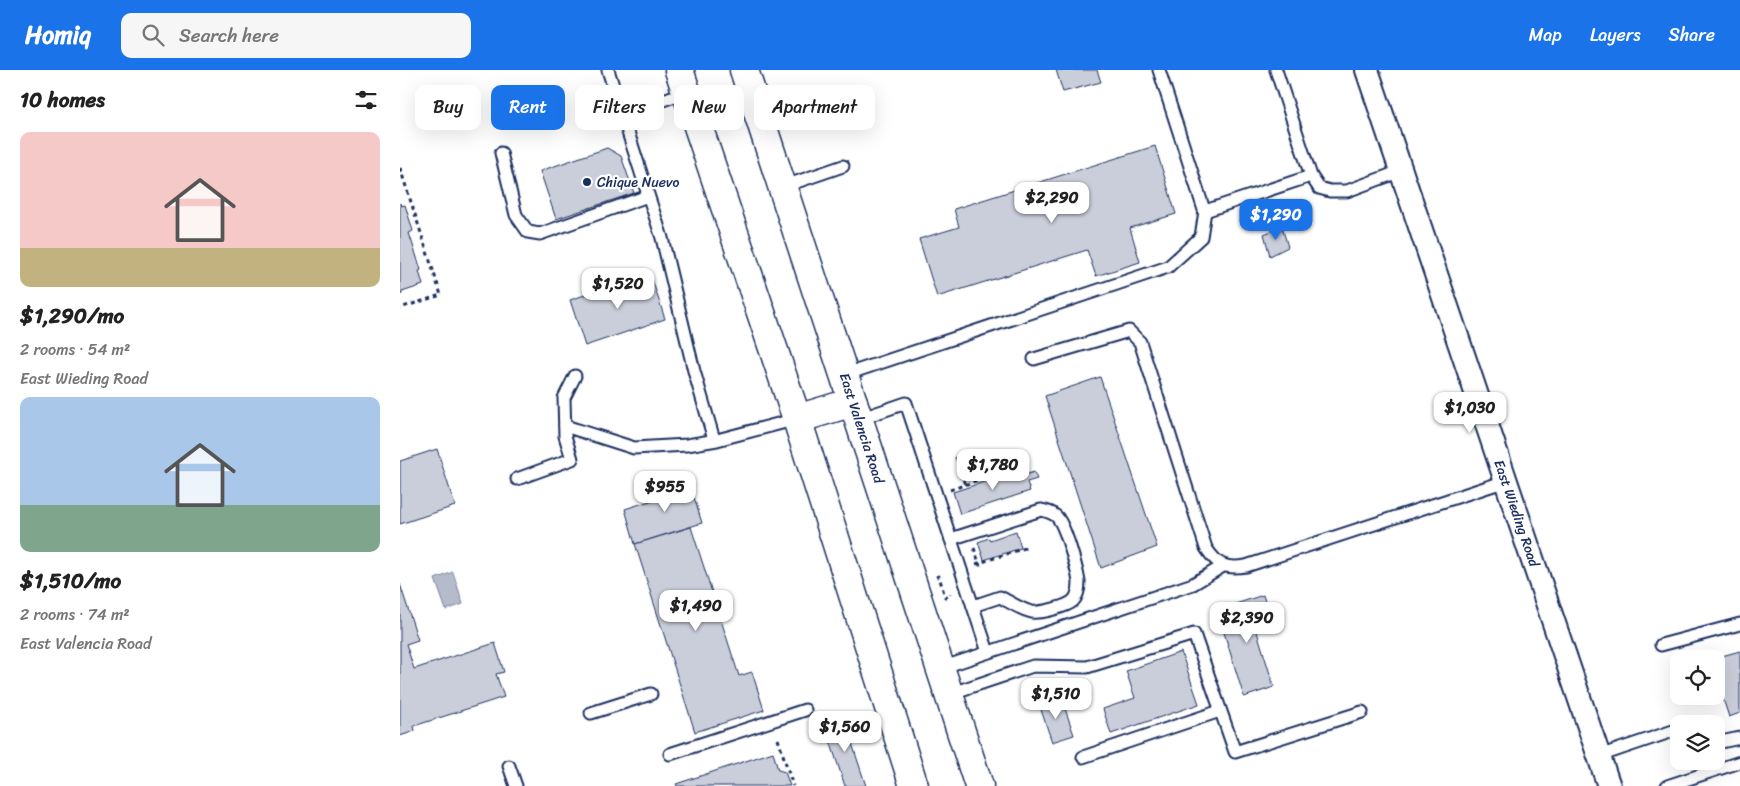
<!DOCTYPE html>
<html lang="en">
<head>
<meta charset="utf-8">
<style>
	body { margin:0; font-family:Sriracha,sans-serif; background:#f6f6f6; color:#222; height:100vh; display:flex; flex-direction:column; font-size:19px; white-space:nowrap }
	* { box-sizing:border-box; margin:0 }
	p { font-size:16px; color:#767676 }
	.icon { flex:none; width:28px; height:28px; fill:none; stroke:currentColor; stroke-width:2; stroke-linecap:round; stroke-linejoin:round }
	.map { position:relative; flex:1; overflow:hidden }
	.panel { display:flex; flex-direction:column; background:#fff; width:400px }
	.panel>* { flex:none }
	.top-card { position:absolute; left:15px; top:15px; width:475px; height:45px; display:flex; gap:10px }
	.tools { position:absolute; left:1270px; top:580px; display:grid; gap:10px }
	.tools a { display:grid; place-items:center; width:55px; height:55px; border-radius:10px; background:#fff; box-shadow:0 5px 20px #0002; font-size:25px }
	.price { position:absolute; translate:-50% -42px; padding:0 11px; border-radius:10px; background:#fff; color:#222; font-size:16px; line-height:32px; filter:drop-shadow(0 1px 2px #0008) }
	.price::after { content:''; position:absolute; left:50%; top:30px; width:15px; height:11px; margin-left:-8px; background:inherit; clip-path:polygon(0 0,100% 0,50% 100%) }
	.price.active { background:#1a73e8; color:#fff }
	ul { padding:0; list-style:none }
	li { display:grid; align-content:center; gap:10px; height:265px; padding:0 20px }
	li span { display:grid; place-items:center; height:155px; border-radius:10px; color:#555 }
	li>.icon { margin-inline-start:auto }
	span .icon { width:90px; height:90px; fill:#fffc; stroke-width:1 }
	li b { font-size:21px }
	h2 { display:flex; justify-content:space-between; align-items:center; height:60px; padding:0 20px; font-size:21px }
	.tag { padding:0 18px; border-radius:10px; background:#fff; box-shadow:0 5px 20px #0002; font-size:18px; line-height:45px }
	.tag.active { background:#1a73e8; color:#fff }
	header { display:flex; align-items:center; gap:30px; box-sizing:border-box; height:70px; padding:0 25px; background:#1a73e8; color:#fff }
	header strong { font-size:24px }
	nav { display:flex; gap:28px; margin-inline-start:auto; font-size:18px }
	.search { width:350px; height:45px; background:#f6f6f6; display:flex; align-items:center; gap:12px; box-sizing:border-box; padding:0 18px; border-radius:10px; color:#767676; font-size:19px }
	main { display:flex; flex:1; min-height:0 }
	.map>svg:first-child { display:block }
	.water { fill:#b5bbca; stroke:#77839f }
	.building { fill:#caceda; stroke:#1b2f5e }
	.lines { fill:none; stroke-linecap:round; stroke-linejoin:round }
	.service-casing { stroke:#1b2f5e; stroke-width:15 }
	.minor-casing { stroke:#1b2f5e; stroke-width:26 }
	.primary-casing { stroke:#1b2f5e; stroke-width:31 }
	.path { stroke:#1b2f5e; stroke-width:3; stroke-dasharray:4 4; stroke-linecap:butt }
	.service { stroke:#fff; stroke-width:11 }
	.minor { stroke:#fff; stroke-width:22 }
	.primary { stroke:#fff; stroke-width:28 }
	.poi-dot { fill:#1b2f5e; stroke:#fff; stroke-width:2 }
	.labels { text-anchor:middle; stroke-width:4.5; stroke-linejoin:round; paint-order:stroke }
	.poi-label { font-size:14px; fill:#1b2f5e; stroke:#fff; text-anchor:start }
	.street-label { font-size:14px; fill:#1b2f5e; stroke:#fff }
</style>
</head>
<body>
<header>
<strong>Homiq</strong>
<div class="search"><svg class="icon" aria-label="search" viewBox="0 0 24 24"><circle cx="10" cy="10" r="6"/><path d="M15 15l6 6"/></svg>Search here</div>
<nav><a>Map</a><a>Layers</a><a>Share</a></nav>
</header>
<main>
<section class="panel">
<h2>10 homes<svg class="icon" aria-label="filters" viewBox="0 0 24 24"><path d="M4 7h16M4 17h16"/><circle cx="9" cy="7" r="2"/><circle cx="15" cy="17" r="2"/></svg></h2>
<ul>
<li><span style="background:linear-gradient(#f6c9c9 75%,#c2b280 0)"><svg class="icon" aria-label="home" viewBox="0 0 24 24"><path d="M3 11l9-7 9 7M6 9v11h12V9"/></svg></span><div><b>$1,290/mo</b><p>2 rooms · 54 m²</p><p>East Wieding Road</p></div></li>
<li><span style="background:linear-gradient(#a9c7e8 70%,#7fa58c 0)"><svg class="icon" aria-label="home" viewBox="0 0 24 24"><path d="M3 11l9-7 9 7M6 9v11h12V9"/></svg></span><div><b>$1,510/mo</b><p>2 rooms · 74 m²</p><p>East Valencia Road</p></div></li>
</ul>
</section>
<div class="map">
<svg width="1340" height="716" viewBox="0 0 1340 716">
	<rect width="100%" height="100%" fill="#fff"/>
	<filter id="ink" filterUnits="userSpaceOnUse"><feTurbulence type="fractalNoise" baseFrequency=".02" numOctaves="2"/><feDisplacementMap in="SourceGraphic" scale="10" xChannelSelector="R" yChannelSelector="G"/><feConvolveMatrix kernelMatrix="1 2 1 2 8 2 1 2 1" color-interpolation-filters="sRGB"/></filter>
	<g filter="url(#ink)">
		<path class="water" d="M53,502L63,534L46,540L35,509Z"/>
		<g class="building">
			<path d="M656,0H697L701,12L663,22Z"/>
			<path d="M755,76L776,144L730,158L740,192L696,206L687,180L537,227L519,169L559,157L554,139Z"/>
			<path d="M207,78L221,86L234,123L156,149L140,101Z"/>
			<path d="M0,133L1,136L5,135L13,161L9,163L21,200L19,201L23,215L2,222V224L0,225Z"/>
			<path d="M882,157L888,177L870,186L864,164Z"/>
			<path d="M250,203L265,249L185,276L170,230Z"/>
			<path d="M700,307L757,477L701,498L645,326Z"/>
			<path d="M37,379L55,436L0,454V391Z"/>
			<path d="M627,398L628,404L634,402L637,409L627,412L630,421L560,444L553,422Z"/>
			<path d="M288,408L302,453L235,474L225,439L262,427L259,417Z"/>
			<path d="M291,457L339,606L352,602L364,640L295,662L235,474Z"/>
			<path d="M616,461L621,478L584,490L578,472L589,468L590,470Z"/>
			<path d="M0,514L18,570L6,574L14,599L95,573L104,602L96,604L104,627L14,656L15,661L0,666Z"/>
			<path d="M863,525L869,544L853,549L874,617L844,627L817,540Z"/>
			<path d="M1340,581V643L1329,647L1316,608V589H1311Z"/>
			<path d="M781,582L799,634L711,664L703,639L735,628L726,601Z"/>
			<path d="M661,627L674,665L652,672L639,634Z"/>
			<path d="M443,646L466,716H445L424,653Z"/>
			<path d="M373,682L378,700L385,702L390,716H277L276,714Z"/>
		</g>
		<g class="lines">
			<g class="service-casing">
				<g id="service">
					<path d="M208,0L262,168L294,301L313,366"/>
					<path d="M759,0L805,143"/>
					<path d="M876,0L911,106"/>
					<path d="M223,44L286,22"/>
					<path d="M101,83L116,145L128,162L140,164L248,126"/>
					<path d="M382,117L443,96"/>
					<path d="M634,289L729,261L740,272L806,478C818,496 825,499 846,496L1106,411"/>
					<path d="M444,305L768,197L801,167L805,141L911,106L919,118L930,121H947L1001,101"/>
					<path d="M459,349L506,333L588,582"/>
					<path d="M165,356L234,378L287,375L317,370L397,349"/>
					<path d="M117,409L172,389L165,366L164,328L175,306"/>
					<path d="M551,469L641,440C647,441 651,442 656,446C665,454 677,499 679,512C679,519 678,526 673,531C666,537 641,543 632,542C621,540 610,532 600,527L573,536"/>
					<path d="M1261,575L1340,554"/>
					<path d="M541,598L793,514L823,496"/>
					<path d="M549,624L633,596L687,597L794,564L835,682L962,642"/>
					<path d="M191,643L251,624"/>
					<path d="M1316,673L1340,668"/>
					<path d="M270,684L405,640"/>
					<path d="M1199,686L1279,659"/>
					<path d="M683,687L820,641"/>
					<path d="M109,696L116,716"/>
					<path d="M1267,716L1340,692"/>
				</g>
			</g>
			<g class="minor-casing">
				<path id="minor" d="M967,0L1209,716"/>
			</g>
			<g class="primary-casing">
				<g id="primary">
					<path d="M279,0L397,349L514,716"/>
					<path d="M344,0L579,716"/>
					<path d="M397,349L453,332"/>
				</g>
			</g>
			<g class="path">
				<path d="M0,98L41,225L0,238"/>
				<path d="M556,387L565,415"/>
				<path d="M550,420L618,396"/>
				<path d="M574,478L580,496"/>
				<path d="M576,494L628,477"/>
				<path d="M536,507L539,506L545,527L550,525V523"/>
				<path d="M378,669L393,716"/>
			</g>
			<use href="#service" class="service"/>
			<use href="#minor" class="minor"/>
			<use href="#primary" class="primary"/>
		</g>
	</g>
	<circle class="poi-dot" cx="187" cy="112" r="5"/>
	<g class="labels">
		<g class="poi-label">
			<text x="197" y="117">Chique Nuevo</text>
		</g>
		<g class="street-label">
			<text transform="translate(462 358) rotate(72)" y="5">East Valencia Road</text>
			<text transform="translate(1117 443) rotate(71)" y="5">East Wieding Road</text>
		</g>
	</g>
</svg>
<div class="tools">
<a><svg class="icon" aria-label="locate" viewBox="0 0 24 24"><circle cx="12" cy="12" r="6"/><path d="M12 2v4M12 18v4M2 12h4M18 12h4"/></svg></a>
<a><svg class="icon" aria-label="layers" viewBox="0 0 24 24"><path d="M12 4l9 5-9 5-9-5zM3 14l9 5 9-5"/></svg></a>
</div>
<b class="price" style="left:652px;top:154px">$2,290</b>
<b class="price active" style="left:876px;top:171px">$1,290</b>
<b class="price" style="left:218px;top:240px">$1,520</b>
<b class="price" style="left:1070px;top:364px">$1,030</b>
<b class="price" style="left:593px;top:421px">$1,780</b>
<b class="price" style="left:265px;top:443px">$955</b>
<b class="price" style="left:296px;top:562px">$1,490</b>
<b class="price" style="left:847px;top:574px">$2,390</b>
<b class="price" style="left:656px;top:650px">$1,510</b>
<b class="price" style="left:445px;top:683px">$1,560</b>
<div class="top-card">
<a class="tag">Buy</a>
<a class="tag active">Rent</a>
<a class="tag">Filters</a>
<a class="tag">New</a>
<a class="tag">Apartment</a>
</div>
</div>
</main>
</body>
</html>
